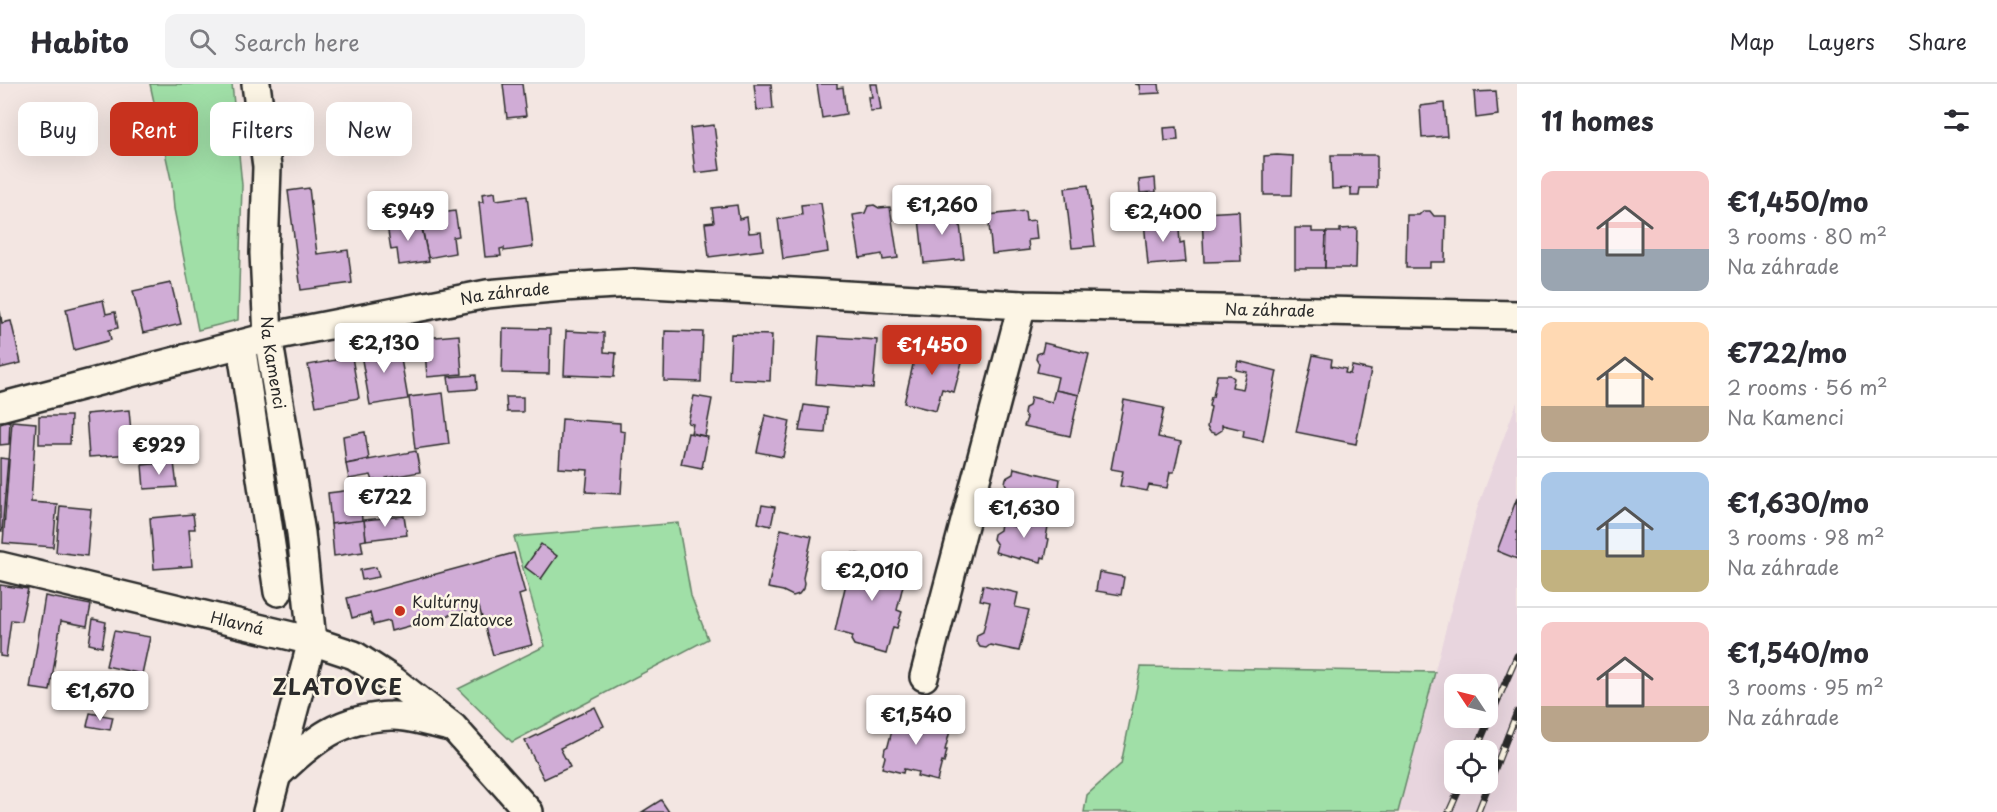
<!DOCTYPE html>
<html lang="en">
<head>
<meta charset="utf-8">
<style>
	body { margin:0; font-family:"Playpen Sans",sans-serif; background:#f2f2f3; color:#2b2b33; height:100vh; display:flex; flex-direction:column; font-size:22px; white-space:nowrap }
	* { box-sizing:border-box; margin:0 }
	p { font-size:20px; color:#7c7c81 }
	.icon { flex:none; width:33px; height:33px; fill:none; stroke:currentColor; stroke-width:2; stroke-linecap:round; stroke-linejoin:round }
	.map { position:relative; flex:1; overflow:hidden }
	.sheet { display:flex; flex-direction:column; background:#fff; width:480px }
	.sheet>* { flex:none }
	.banner { position:absolute; left:18px; top:18px; width:570px; height:54px; display:flex; gap:12px }
	.needle { width:39px; rotate:305deg }
	.buttons { position:absolute; left:1444px; top:590px; display:grid; gap:12px }
	.buttons a { display:grid; place-items:center; width:54px; height:54px; border-radius:12px; background:#fff; box-shadow:0 6px 24px #0002; font-size:30px }
	.price { position:absolute; translate:-50% -51px; padding:0 14px; border-radius:6px; background:#fff; color:#222; font-size:20px; line-height:39px; filter:drop-shadow(0 2px 3px #0008) }
	.price::after { content:''; position:absolute; left:50%; top:36px; width:18px; height:14px; margin-left:-9px; background:inherit; clip-path:polygon(0 0,100% 0,50% 100%) }
	.price.on { background:#c8321e; color:#fff }
	ul { padding:0; list-style:none }
	li { display:flex; align-items:center; gap:18px; height:150px; padding:0 24px }
	li+li { border-top:2px solid #e1e1e2 }
	li span { display:grid; place-items:center; flex:none; width:168px; height:120px; border-radius:12px; color:#555 }
	li>.icon { margin-inline-start:auto }
	span .icon { width:72px; height:72px; fill:#fffc; stroke-width:1 }
	li b { font-size:26px }
	h2 { display:flex; justify-content:space-between; align-items:center; height:72px; padding:0 24px; font-size:26px }
	.chip { padding:0 21px; border-radius:12px; background:#fff; box-shadow:0 6px 24px #0002; font-size:21px; line-height:54px }
	.chip.on { background:#c8321e; color:#fff }
	header { display:flex; align-items:center; gap:36px; box-sizing:border-box; height:84px; padding:0 30px; background:#fff; border-bottom:2px solid #e1e1e2 }
	header strong { font-size:28px }
	nav { display:flex; gap:33px; margin-inline-start:auto; font-size:21px }
	.search { width:420px; height:54px; background:#f2f2f3; display:flex; align-items:center; gap:15px; box-sizing:border-box; padding:0 21px; border-radius:12px; color:#7c7c81; font-size:22px }
	main { display:flex; flex:1; min-height:0 }
	.map>svg:first-child { display:block }
	.built { fill:#e8d5de; fill-rule:evenodd }
	.green { fill:#a0dfa7; stroke:#668569; stroke-width:1.5 }
	.building { fill:#d0acd6; stroke:#2b2b2b; stroke-width:1.5 }
	.lines { fill:none; stroke-linecap:round; stroke-linejoin:round }
	.minor-casing { stroke:#2b2b2b; stroke-width:32 }
	.minor { stroke:#fcf5e5; stroke-width:27 }
	.rail-casing { stroke:#2b2b2b; stroke-width:7 }
	.rail { stroke:#fcf5e5; stroke-width:4.5; stroke-dasharray:14; stroke-linecap:butt }
	.poi-dot { fill:#c8321e; stroke:#fcf5e5; stroke-width:2 }
	.labels { text-anchor:middle; stroke-width:5; stroke-linejoin:round; paint-order:stroke }
	.street-label { font-size:16px; fill:#2b2b2b; stroke:#fcf5e5 }
	.poi-label { font-size:16px; fill:#2b2b2b; stroke:#fcf5e5; text-anchor:start }
	.district-label { font-size:22px; font-weight:bold; letter-spacing:1.5px; fill:#2b2b2b; stroke:#fcf5e5 }
</style>
</head>
<body>
<header>
<strong>Habito</strong>
<div class="search"><svg class="icon" aria-label="search" viewBox="0 0 24 24"><circle cx="10" cy="10" r="6"/><path d="M15 15l6 6"/></svg>Search here</div>
<nav><a>Map</a><a>Layers</a><a>Share</a></nav>
</header>
<main>
<div class="map">
<svg width="1517" height="728" viewBox="0 0 1517 728">
	<rect width="100%" height="100%" fill="#f3e6e2"/>
	<filter id="ink" filterUnits="userSpaceOnUse"><feTurbulence type="fractalNoise" baseFrequency=".0167" numOctaves="2"/><feDisplacementMap in="SourceGraphic" scale="12" xChannelSelector="R" yChannelSelector="G"/><feConvolveMatrix kernelMatrix="1 2 1 2 8 2 1 2 1" color-interpolation-filters="sRGB"/></filter>
	<g filter="url(#ink)">
		<path class="built" d="M1517,318V728H1398L1477,425ZM1455,600H1488V633H1455ZM1455,666H1488V699H1455Z"/>
		<g class="green">
			<path d="M150,0H232L242,101L238,236L198,246L174,125L172,100Z"/>
			<path d="M678,439L691,512L708,555L512,658L458,605L545,562L514,453Z"/>
			<path d="M1141,583L1435,588L1398,728H1084L1087,711L1121,680Z"/>
		</g>
		<g class="building">
			<path d="M503,0H522L526,32L507,34Z"/>
			<path d="M754,0H771L773,25L757,26Z"/>
			<path d="M817,0H837V4L843,3L846,30L822,34Z"/>
			<path d="M870,0H877L881,26L870,27L868,13H872Z"/>
			<path d="M1135,0H1159L1160,9L1140,10L1139,1Z"/>
			<path d="M1496,7L1498,31L1476,34L1474,8Z"/>
			<path d="M1444,19L1447,52L1422,54L1420,22Z"/>
			<path d="M714,41L720,86L695,89L690,44Z"/>
			<path d="M1177,43L1178,56L1165,57L1164,44Z"/>
			<path d="M1277,71L1293,72L1292,111H1264V72Z"/>
			<path d="M1331,71H1377V104H1360L1359,112H1351V104L1332,105Z"/>
			<path d="M1155,94L1156,108L1140,109L1139,96Z"/>
			<path d="M1088,101L1095,162L1072,164L1065,104Z"/>
			<path d="M309,104L317,170L348,166L352,199L301,206L288,107Z"/>
			<path d="M495,108L496,116L527,112L533,163L504,167V164L500,165L501,172L485,173L479,118H483L482,110Z"/>
			<path d="M821,119L828,168L783,175L778,135L802,131L801,121Z"/>
			<path d="M737,121L739,135L747,133L749,149L761,148L763,166L709,173L705,139L714,138L712,124Z"/>
			<path d="M874,121L879,124L890,123L898,174L883,176L882,170L860,174L853,131L865,129L868,122Z"/>
			<path d="M958,123L964,175L924,179L919,135L928,134L927,127Z"/>
			<path d="M455,127L459,152L453,153L455,169L428,174L420,132Z"/>
			<path d="M1025,127L1026,137L1035,136L1037,155L1028,156L1029,166L992,170L988,131Z"/>
			<path d="M1239,127L1241,177L1204,178L1202,129Z"/>
			<path d="M1423,127H1430L1434,132H1446L1445,178H1430V184H1406L1407,131H1419Z"/>
			<path d="M1171,134L1172,145H1179L1180,159L1184,158L1186,178L1148,181L1144,137Z"/>
			<path d="M420,136L429,177L399,181L397,165L391,166L387,141Z"/>
			<path d="M1295,144H1312V148H1326L1325,184H1295Z"/>
			<path d="M1357,144L1356,184H1325L1326,148H1340V145Z"/>
			<path d="M171,199L181,240L143,249L133,207Z"/>
			<path d="M103,216L106,230L115,228L118,244L109,246L111,256L74,266L66,225Z"/>
			<path d="M0,227L2,239L11,237L21,279L0,284Z"/>
			<path d="M503,244L550,245L549,290L502,289Z"/>
			<path d="M566,247L604,249V268L616,269L614,293L564,291Z"/>
			<path d="M665,247L703,248L701,298L664,297Z"/>
			<path d="M731,250L772,251L770,297L729,295Z"/>
			<path d="M459,251L462,290L427,293L424,254Z"/>
			<path d="M819,252L877,256L873,304L816,300Z"/>
			<path d="M936,256L944,258L947,264V268L959,271L957,277L962,278L954,308L942,305L936,327L904,319L916,268L928,271L931,261Z"/>
			<path d="M398,258L408,315L370,321L360,265Z"/>
			<path d="M1044,259L1089,270L1079,311L1055,306L1058,293L1037,288L1039,280L1036,275L1037,270L1042,268Z"/>
			<path d="M1313,271L1332,275L1331,282L1346,285L1345,289L1350,290L1352,282L1371,286L1356,360L1296,348Z"/>
			<path d="M352,273L359,314L316,322L308,281Z"/>
			<path d="M1238,277L1277,287L1263,357L1243,353L1244,346L1222,341V346L1216,350L1210,348L1207,343L1211,323L1209,322L1211,313H1213L1217,291H1230L1234,294L1232,303L1243,305L1247,288L1236,286Z"/>
			<path d="M476,291L477,305L450,307L448,293Z"/>
			<path d="M1055,306L1079,311L1070,352L1024,342L1027,334L1024,330L1025,324L1029,322L1031,313L1052,318Z"/>
			<path d="M443,309L449,360L415,365L409,313Z"/>
			<path d="M694,312L712,315L705,352L691,349L693,340L688,339Z"/>
			<path d="M506,313H523V328H507Z"/>
			<path d="M1124,316L1164,324L1158,353L1181,358L1174,388H1170L1167,404L1149,401L1147,407L1120,402L1123,387L1111,385Z"/>
			<path d="M804,321L827,324L825,349L799,347Z"/>
			<path d="M129,326L133,370L89,373L86,330Z"/>
			<path d="M765,331L790,337L783,373L757,368Z"/>
			<path d="M39,332H71L70,360H39Z"/>
			<path d="M562,335L620,339V347L625,348L621,410L586,408L588,386L559,384Z"/>
			<path d="M10,337L9,360L0,361V340Z"/>
			<path d="M12,337L36,339L31,418L57,420L53,463L3,459Z"/>
			<path d="M365,348L369,375L346,380L343,352Z"/>
			<path d="M688,349L708,353L702,384L681,380Z"/>
			<path d="M416,367L420,388L386,394L387,404L377,406L375,396L373,397L371,391L349,395L346,380Z"/>
			<path d="M0,374L8,375L2,447H0Z"/>
			<path d="M174,378L177,403L144,405L142,381Z"/>
			<path d="M1014,384L1060,395L1057,418H1055L1051,436L1026,430L1029,417L1008,412L1009,406L1005,399L1006,394L1013,390Z"/>
			<path d="M352,406L354,422L361,421L362,437L331,440L328,409Z"/>
			<path d="M396,406L399,430L382,432L379,408Z"/>
			<path d="M1517,414V475L1497,467Z"/>
			<path d="M762,421L775,423L771,442L758,439Z"/>
			<path d="M60,422L91,425L87,472L56,468Z"/>
			<path d="M193,430L195,445H189L192,482L154,485L150,434Z"/>
			<path d="M1025,430L1049,436L1046,454L1049,455L1045,474L1042,473L1041,478L1020,473V475L995,468L997,461L993,455L994,450L1000,446L1001,439L1021,444Z"/>
			<path d="M404,432L407,451L366,456L364,436Z"/>
			<path d="M364,436L366,456L361,457L363,468L334,472L331,440Z"/>
			<path d="M781,445L812,452L803,494L804,500L803,505L799,510L793,512L783,507L768,504Z"/>
			<path d="M541,460L557,472L541,495L525,483Z"/>
			<path d="M514,469L525,509L519,511L532,561L493,571L479,523L391,547L389,537L373,541L370,529L352,534L347,514Z"/>
			<path d="M853,469L908,481L897,526L902,528L897,544L893,543L886,570L854,561L851,556L853,552L835,547Z"/>
			<path d="M376,483L379,493L362,496L360,486Z"/>
			<path d="M1099,488L1124,493L1121,511L1096,507Z"/>
			<path d="M0,501L28,505L21,537L11,536L6,573L0,572Z"/>
			<path d="M983,501L1018,509L1015,523L1029,526L1019,567L990,561L986,564L980,563L976,557L977,551L983,548L990,518L980,516Z"/>
			<path d="M45,512L91,521L87,542L61,537L50,607L30,604Z"/>
			<path d="M93,535L106,538L102,563L89,560Z"/>
			<path d="M114,547L150,553L142,590L106,582Z"/>
			<path d="M898,622L920,627L917,641L927,644L929,637L941,640L940,644L950,647L945,666H947L944,679L942,678L937,697L917,692L918,688L904,685L903,689L882,684L885,673L884,670L885,664L888,662Z"/>
			<path d="M595,623L604,642L560,664L570,683L544,695L525,657Z"/>
			<path d="M90,629L113,633L110,646L87,642Z"/>
			<path d="M661,716L669,728H642Z"/>
		</g>
		<g class="lines">
			<g class="minor-casing">
				<g id="minor">
					<path id="s1" d="M256,0L267,83L264,169L268,253L301,449L312,557L267,728"/>
					<path d="M241,260L278,508"/>
					<path id="s2" d="M0,323L268,253L487,210L563,203L634,199L1022,221L1517,231"/>
					<path id="s3" d="M0,482L312,557L354,571L394,597L453,643L529,728"/>
					<path d="M924,593L1022,221"/>
					<path d="M279,689C314,655 340,634 391,632C407,631 432,639 450,643"/>
				</g>
			</g>
			<use href="#minor" class="minor"/>
			<g class="rail-casing">
				<g id="rail">
					<path d="M1476,666L1517,572"/>
					<path d="M1449,728L1462,699"/>
					<path d="M1478,728L1517,628"/>
				</g>
			</g>
			<use href="#rail" class="rail"/>
		</g>
	</g>
	<circle class="poi-dot" cx="400" cy="527" r="6"/>
	<g class="labels">
		<g class="street-label">
			<text dy="6" stroke="none"><textPath href="#s2" startOffset="518">Na záhrade</textPath></text>
			<text dy="6" stroke="none"><textPath href="#s2" startOffset="1284">Na záhrade</textPath></text>
			<text dy="6" stroke="none"><textPath href="#s1" startOffset="280">Na Kamenci</textPath></text>
			<text dy="6" stroke="none"><textPath href="#s3" startOffset="244">Hlavná</textPath></text>
		</g>
		<g class="poi-label">
			<text x="412" y="524">Kultúrny<tspan x="412" dy="18">dom Zlatovce</tspan></text>
		</g>
		<g class="district-label">
			<text x="338" y="611">ZLATOVCE</text>
		</g>
	</g>
</svg>
<div class="buttons">
<a><svg class="needle" viewBox="-14 -14 28 28"><path d="M0-13l5 13h-10z" fill="#e53935"/><path d="M0 13l5-13h-10z" fill="#7c7c81"/></svg></a>
<a><svg class="icon" aria-label="locate" viewBox="0 0 24 24"><circle cx="12" cy="12" r="6"/><path d="M12 2v4M12 18v4M2 12h4M18 12h4"/></svg></a>
</div>
<b class="price" style="left:942px;top:152px">€1,260</b>
<b class="price" style="left:408px;top:158px">€949</b>
<b class="price" style="left:1163px;top:159px">€2,400</b>
<b class="price" style="left:384px;top:290px">€2,130</b>
<b class="price on" style="left:932px;top:292px">€1,450</b>
<b class="price" style="left:159px;top:392px">€929</b>
<b class="price" style="left:385px;top:444px">€722</b>
<b class="price" style="left:1024px;top:455px">€1,630</b>
<b class="price" style="left:872px;top:518px">€2,010</b>
<b class="price" style="left:100px;top:638px">€1,670</b>
<b class="price" style="left:916px;top:662px">€1,540</b>
<div class="banner">
<a class="chip">Buy</a>
<a class="chip on">Rent</a>
<a class="chip">Filters</a>
<a class="chip">New</a>
</div>
</div>
<section class="sheet">
<h2>11 homes<svg class="icon" aria-label="filters" viewBox="0 0 24 24"><path d="M4 7h16M4 17h16"/><circle cx="9" cy="7" r="2"/><circle cx="15" cy="17" r="2"/></svg></h2>
<ul>
<li><span style="background:linear-gradient(#f6c9c9 65%,#9aa5b1 0)"><svg class="icon" aria-label="home" viewBox="0 0 24 24"><path d="M3 11l9-7 9 7M6 9v11h12V9"/></svg></span><div><b>€1,450/mo</b><p>3 rooms · 80 m²</p><p>Na záhrade</p></div></li>
<li><span style="background:linear-gradient(#ffd9b3 70%,#b9a48a 0)"><svg class="icon" aria-label="home" viewBox="0 0 24 24"><path d="M3 11l9-7 9 7M6 9v11h12V9"/></svg></span><div><b>€722/mo</b><p>2 rooms · 56 m²</p><p>Na Kamenci</p></div></li>
<li><span style="background:linear-gradient(#a9c7e8 65%,#c2b280 0)"><svg class="icon" aria-label="home" viewBox="0 0 24 24"><path d="M3 11l9-7 9 7M6 9v11h12V9"/></svg></span><div><b>€1,630/mo</b><p>3 rooms · 98 m²</p><p>Na záhrade</p></div></li>
<li><span style="background:linear-gradient(#f6c9c9 70%,#b9a48a 0)"><svg class="icon" aria-label="home" viewBox="0 0 24 24"><path d="M3 11l9-7 9 7M6 9v11h12V9"/></svg></span><div><b>€1,540/mo</b><p>3 rooms · 95 m²</p><p>Na záhrade</p></div></li>
</ul>
</section>
</main>
</body>
</html>
